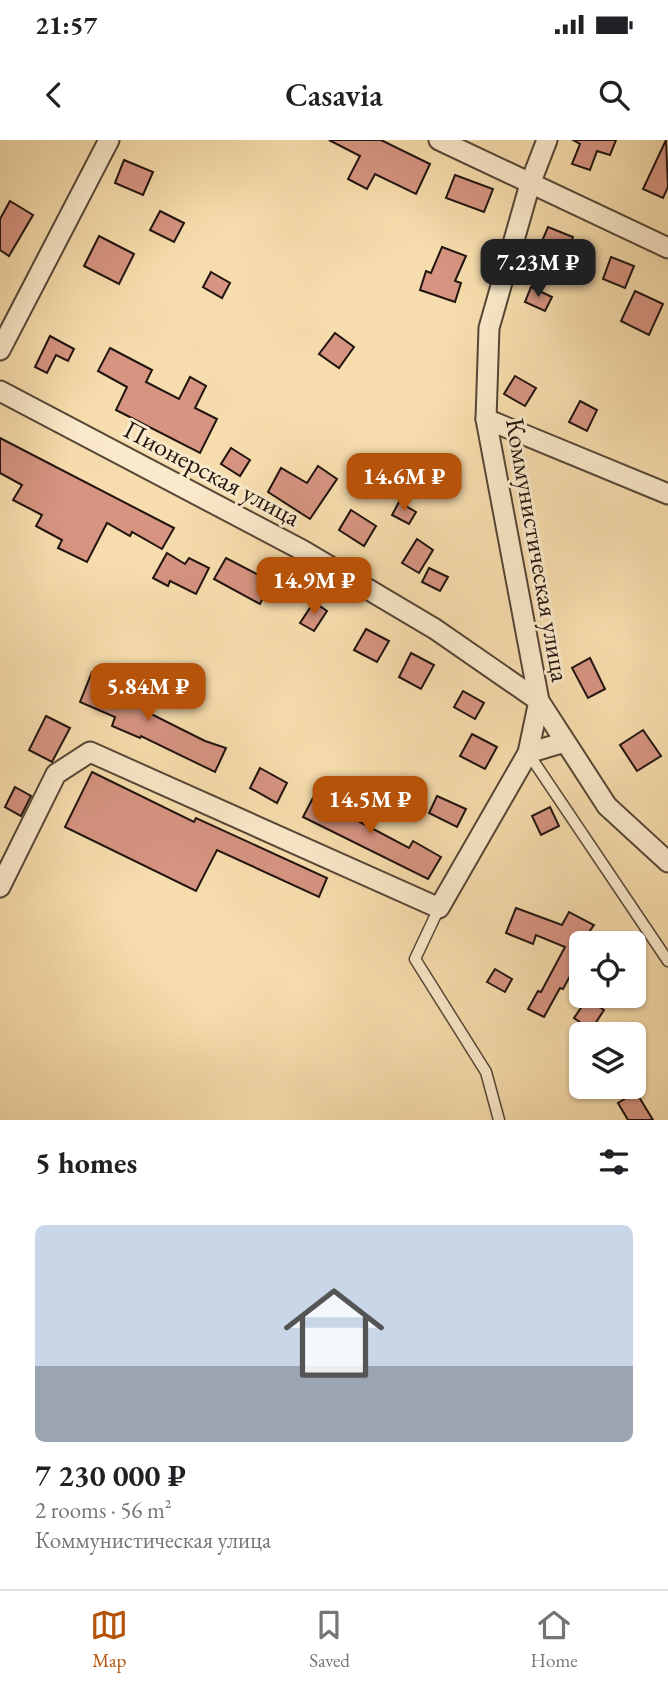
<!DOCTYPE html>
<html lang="en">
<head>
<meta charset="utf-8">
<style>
	body { margin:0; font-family:"EB Garamond",serif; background:#f2f2f2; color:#202124; height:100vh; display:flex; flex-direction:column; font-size:26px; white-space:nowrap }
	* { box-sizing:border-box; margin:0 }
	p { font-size:23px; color:#757577 }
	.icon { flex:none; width:38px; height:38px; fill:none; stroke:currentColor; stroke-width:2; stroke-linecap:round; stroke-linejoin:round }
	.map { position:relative; height:980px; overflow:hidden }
	.sheet { display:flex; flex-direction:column; background:#fff; flex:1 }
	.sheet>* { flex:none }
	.controls { position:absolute; left:569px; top:791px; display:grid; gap:14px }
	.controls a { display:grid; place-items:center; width:77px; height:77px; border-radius:10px; background:#fff; box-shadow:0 2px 5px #0004; font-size:35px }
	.price { position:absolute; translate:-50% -60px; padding:0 16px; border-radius:14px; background:#b45309; color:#fff; font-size:23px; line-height:46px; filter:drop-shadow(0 2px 4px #0008) }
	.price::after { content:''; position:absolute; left:50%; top:42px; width:21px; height:16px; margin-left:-10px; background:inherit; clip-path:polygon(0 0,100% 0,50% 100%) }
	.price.active { background:#222; color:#fff }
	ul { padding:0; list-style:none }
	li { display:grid; align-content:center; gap:14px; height:371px; padding:0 35px }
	li span { display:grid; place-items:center; height:217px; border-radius:10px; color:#555 }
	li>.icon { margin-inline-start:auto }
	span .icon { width:126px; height:126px; fill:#fffc; stroke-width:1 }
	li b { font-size:30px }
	h2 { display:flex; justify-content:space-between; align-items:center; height:84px; padding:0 35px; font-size:30px }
	.status { display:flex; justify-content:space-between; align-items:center; height:49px; padding:0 35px; background:#fff; direction:ltr }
	.status svg { height:19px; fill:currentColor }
	header { display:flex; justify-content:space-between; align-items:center; height:91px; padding:0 35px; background:#fff; font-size:32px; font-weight:600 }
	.tab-bar { display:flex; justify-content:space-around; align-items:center; height:98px; border-top:2px solid #e0e0e0; background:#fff; font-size:19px; color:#757577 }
	.tab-bar a { display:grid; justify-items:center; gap:4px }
	.tab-bar .active { color:#b45309 }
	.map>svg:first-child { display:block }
	.building { fill:#d69481; stroke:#20140f; stroke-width:2 }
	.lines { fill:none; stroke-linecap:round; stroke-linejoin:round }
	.service-casing { stroke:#564636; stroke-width:13 }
	.minor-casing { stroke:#564636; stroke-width:23 }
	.service { stroke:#fae9ca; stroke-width:10 }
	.minor { stroke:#fae9ca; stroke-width:19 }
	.labels { text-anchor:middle; stroke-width:6; stroke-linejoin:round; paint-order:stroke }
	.street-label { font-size:26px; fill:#20140f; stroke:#fae9ca }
</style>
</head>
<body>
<div class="status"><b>21:57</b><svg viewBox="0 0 49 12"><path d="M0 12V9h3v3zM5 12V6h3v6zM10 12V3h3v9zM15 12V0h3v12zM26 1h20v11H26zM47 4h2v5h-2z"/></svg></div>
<header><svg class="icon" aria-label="back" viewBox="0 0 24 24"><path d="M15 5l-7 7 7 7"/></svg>Casavia<svg class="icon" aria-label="search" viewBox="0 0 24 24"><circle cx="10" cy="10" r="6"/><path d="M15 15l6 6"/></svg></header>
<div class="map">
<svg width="668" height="980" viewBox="0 0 668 980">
	<rect width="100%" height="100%" fill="#f7ddad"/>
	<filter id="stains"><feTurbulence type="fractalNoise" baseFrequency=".00286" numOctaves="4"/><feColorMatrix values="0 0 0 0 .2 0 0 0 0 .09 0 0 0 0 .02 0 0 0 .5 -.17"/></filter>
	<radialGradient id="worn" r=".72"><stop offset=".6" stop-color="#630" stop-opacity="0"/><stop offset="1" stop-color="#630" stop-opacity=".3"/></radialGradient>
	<g class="building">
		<path d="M329,0H381L430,24L416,54L375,34L367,49L348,39L360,16Z"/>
		<path d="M573,0H616L610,15L597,11L590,30L572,24L580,4Z"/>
		<path d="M666,0L668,47L663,58L643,49Z"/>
		<path d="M124,20L153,32L143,55L115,43Z"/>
		<path d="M455,35L493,49L484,72L446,58Z"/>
		<path d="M10,61L33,75L9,116L0,110V79Z"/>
		<path d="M160,71L184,83L174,102L150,90Z"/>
		<path d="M548,87L573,97L565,118L539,108Z"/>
		<path d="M99,96L134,114L119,144L84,126Z"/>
		<path d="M442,107L466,116L455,141L461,143L455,162L420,150L426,131L431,133Z"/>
		<path d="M611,117L634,126L625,148L603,139Z"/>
		<path d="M211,132L230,143L222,158L203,147Z"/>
		<path d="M531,147L552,157L545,171L525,162Z"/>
		<path d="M635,151L663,164L649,195L621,181Z"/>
		<path d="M335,193L354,207L339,228L319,214Z"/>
		<path d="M50,196L74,209L68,221L56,215L47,233L35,227Z"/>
		<path d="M110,208L152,230L146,242L179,259L190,237L206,246L195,268L217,279L200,313L116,270L127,247L98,231Z"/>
		<path d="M515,236L536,248L525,266L504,254Z"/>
		<path d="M580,261L597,270L587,291L569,282Z"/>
		<path d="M0,298L174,388L162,409L132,392L130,396L107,383L87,422L58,408L62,400L36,386L42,375L13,360L22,345L0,333Z"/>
		<path d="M231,308L250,320L240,336L221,324Z"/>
		<path d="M318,326L337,339L310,379L268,352L281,328L307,343Z"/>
		<path d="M399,362L416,372L409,384L392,375Z"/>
		<path d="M351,370L376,386L364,406L339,390Z"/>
		<path d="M417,399L433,410L419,433L402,423Z"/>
		<path d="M167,413L185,424L189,418L209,428L196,454L170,441L168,446L153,438Z"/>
		<path d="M226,418L272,442L260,464L214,439Z"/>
		<path d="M429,428L448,437L440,451L422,442Z"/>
		<path d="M314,462L327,471L314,491L300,483Z"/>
		<path d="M366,489L389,501L377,522L354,510Z"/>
		<path d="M411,513L434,525L421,549L399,537Z"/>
		<path d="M590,518L605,549L588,558L572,528Z"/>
		<path d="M92,532L116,542L112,550L153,568L151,574L205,601L226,608L215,632L141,596L140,598L112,586L115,577L80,562Z"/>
		<path d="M463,551L484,563L475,579L454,567Z"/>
		<path d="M46,576L70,588L52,622L29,610Z"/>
		<path d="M643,590L661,616L637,631L620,605Z"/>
		<path d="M472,594L497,607L485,629L460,616Z"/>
		<path d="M260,628L287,643L277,663L250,648Z"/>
		<path d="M92,632L194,682L196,678L327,738L319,757L217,710L196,751L65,687Z"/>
		<path d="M15,647L31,656L21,676L5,667Z"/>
		<path d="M316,652L361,675L358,681L409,708L413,701L441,717L428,739L303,677Z"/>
		<path d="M437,656L466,669L457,687L429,673Z"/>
		<path d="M550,667L559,686L541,695L532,676Z"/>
		<path d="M516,768L562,785L569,772L594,785L581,803L573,821L577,823L563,849L560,848L544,877L528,869L538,851L541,852L565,807L536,795L533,804L506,793Z"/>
		<path d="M495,829L512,839L505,852L487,842Z"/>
		<path d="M587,859L604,870L591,890L574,878Z"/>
		<path d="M636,952L653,980H628L618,963Z"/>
	</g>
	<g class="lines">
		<g class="service-casing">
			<g id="service">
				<path d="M528,613L668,821"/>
				<path d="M439,768L415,819L486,932L499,980"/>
			</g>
		</g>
		<g class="minor-casing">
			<g id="minor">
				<path d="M439,0L668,108"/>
				<path d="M0,210L109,0"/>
				<path d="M0,251L302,410L435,489L539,561L607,666L668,722"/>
				<path d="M486,279L668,354"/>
				<path d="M528,613L565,602"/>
				<path d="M0,747L56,634L90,612L439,768L528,613L539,561L486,279L489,188L530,44L547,0"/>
			</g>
		</g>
		<use href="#service" class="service"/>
		<use href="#minor" class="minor"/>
	</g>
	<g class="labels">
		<g class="street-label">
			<text transform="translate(212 333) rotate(28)" y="9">Пионерская улица</text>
			<text transform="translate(538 410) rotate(80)" y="9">Коммунистическая улица</text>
		</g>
	</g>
	<rect width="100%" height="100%" filter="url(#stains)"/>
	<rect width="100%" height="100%" fill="url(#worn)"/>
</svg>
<div class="controls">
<a><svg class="icon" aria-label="locate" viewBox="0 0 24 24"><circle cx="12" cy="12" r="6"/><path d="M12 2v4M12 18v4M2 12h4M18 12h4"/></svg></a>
<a><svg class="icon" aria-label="layers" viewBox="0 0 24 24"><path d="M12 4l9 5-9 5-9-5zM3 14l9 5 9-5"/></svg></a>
</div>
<b class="price active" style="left:538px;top:159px">7.23M ₽</b>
<b class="price" style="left:404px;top:373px">14.6M ₽</b>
<b class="price" style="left:314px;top:477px">14.9M ₽</b>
<b class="price" style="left:148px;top:583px">5.84M ₽</b>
<b class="price" style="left:370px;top:696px">14.5M ₽</b>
</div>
<section class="sheet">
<h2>5 homes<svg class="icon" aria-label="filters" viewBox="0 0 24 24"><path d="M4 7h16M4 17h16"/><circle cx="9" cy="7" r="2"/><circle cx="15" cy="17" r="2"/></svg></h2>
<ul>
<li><span style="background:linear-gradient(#c9d6e8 65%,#9aa5b1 0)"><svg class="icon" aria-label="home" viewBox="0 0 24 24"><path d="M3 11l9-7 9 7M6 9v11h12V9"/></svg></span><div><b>7 230 000 ₽</b><p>2 rooms · 56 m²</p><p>Коммунистическая улица</p></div></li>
</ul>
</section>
<nav class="tab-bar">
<a class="active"><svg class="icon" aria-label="map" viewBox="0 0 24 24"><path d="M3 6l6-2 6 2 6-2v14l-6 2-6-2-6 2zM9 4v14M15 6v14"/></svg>Map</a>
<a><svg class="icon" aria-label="saved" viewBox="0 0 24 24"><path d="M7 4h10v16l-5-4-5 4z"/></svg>Saved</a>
<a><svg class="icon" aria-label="home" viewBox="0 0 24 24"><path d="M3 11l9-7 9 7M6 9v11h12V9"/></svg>Home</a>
</nav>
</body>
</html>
